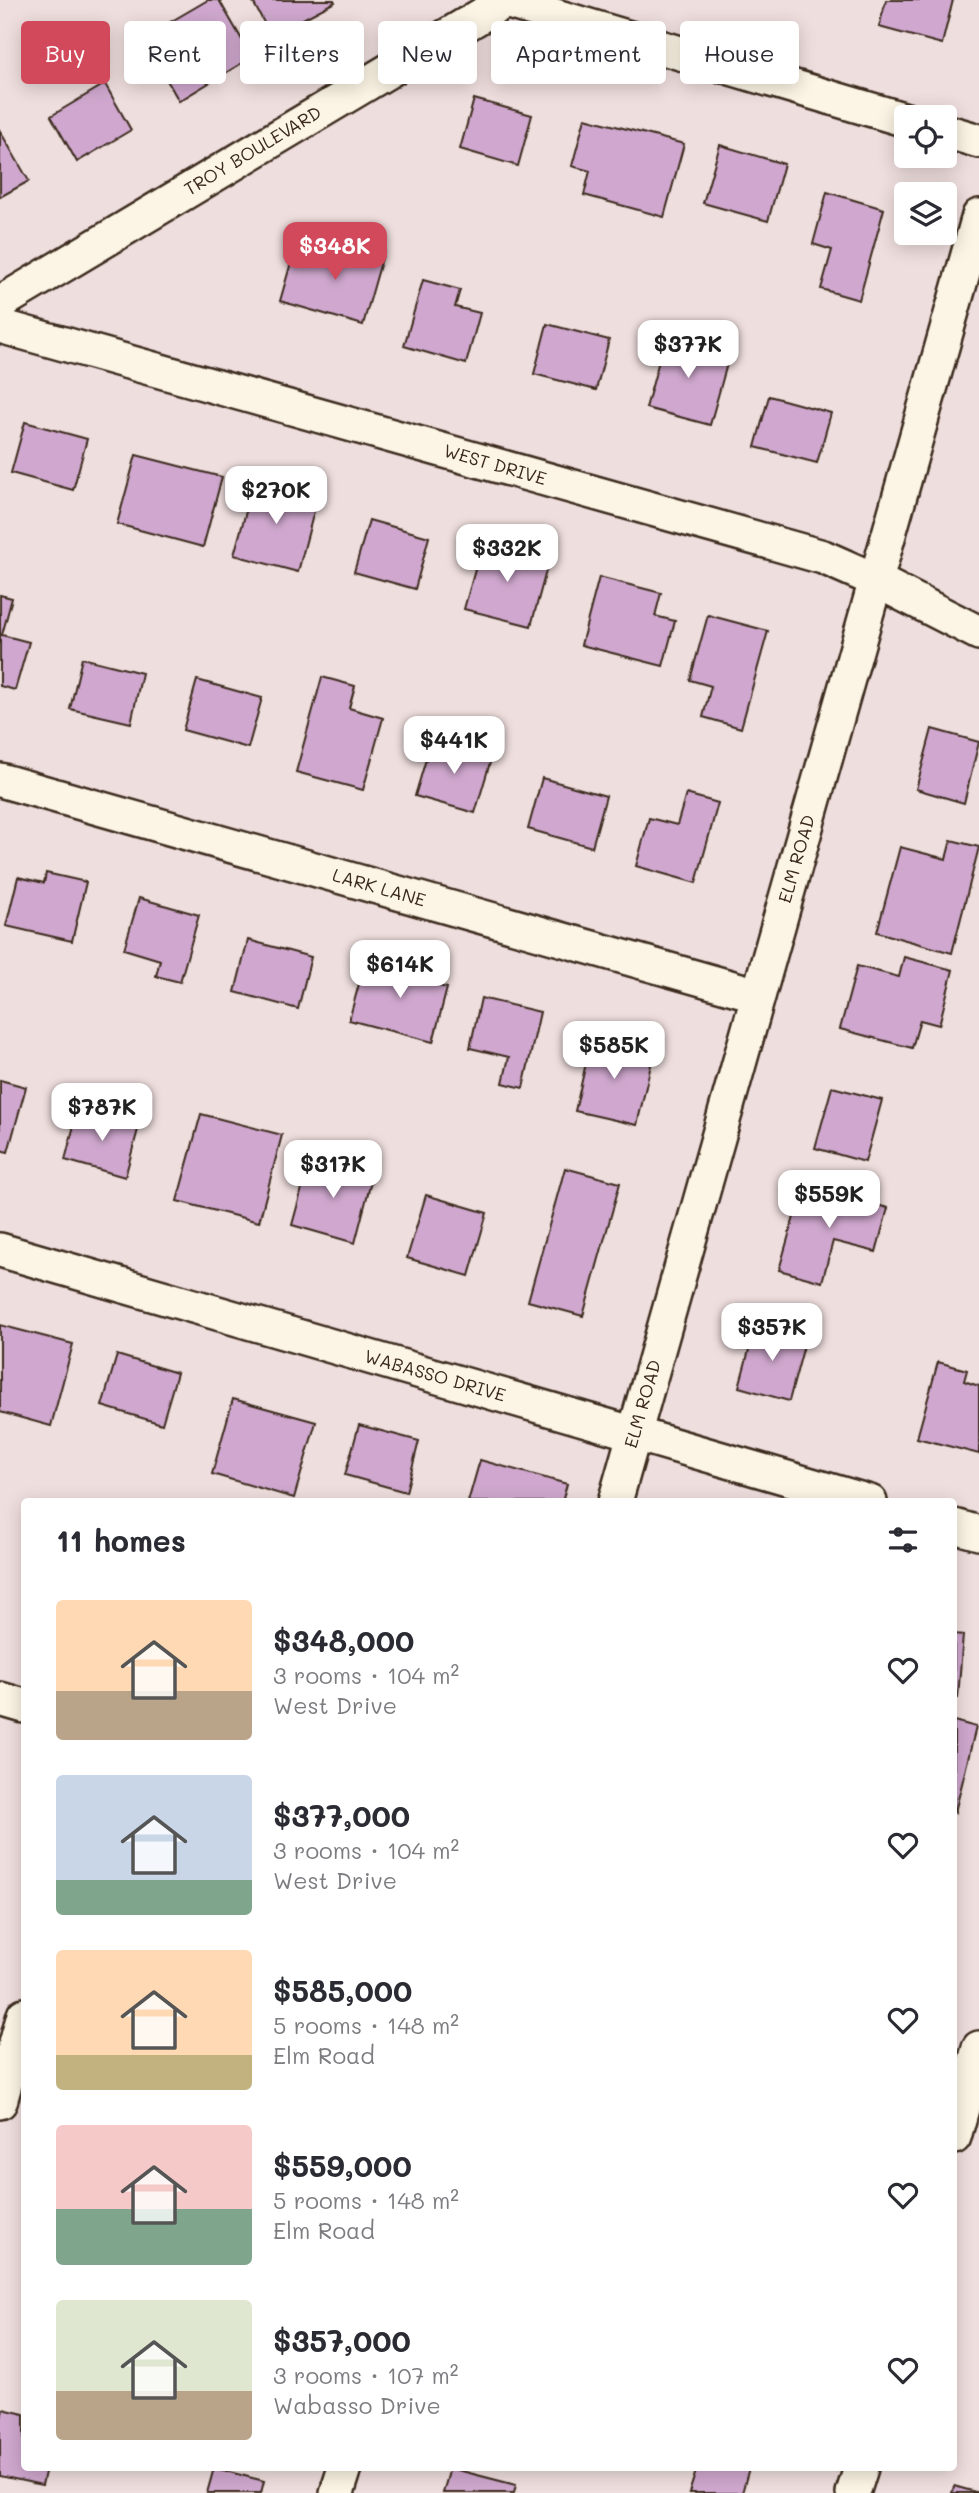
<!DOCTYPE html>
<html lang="en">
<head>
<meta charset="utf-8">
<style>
	body { margin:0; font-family:Mali,sans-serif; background:#f2f2f3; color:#2b2b33; height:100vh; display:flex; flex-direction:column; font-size:26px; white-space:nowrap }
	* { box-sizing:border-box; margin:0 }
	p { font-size:23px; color:#7c7c81 }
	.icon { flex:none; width:38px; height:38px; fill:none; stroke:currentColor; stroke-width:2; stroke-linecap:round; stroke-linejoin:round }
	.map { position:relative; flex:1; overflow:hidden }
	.side { position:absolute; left:21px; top:1498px; width:936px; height:973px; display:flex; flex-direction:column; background:#fff; border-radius:7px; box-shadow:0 4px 18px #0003 }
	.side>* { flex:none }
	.guide { position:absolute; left:21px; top:21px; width:938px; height:63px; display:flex; gap:14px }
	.buttons { position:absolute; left:894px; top:105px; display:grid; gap:14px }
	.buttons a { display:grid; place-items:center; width:63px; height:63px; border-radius:7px; background:#fff; box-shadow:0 4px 18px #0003; font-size:35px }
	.price { position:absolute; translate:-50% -60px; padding:0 16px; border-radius:14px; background:#fff; color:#222; font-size:23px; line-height:46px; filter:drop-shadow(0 2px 4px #0008) }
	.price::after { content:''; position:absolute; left:50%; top:42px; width:21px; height:16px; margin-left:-10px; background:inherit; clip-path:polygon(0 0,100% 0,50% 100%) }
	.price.current { background:#d1495b; color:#fff }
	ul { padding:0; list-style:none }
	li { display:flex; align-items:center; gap:21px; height:175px; padding:0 35px }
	li span { display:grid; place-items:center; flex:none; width:196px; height:140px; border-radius:7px; color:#555 }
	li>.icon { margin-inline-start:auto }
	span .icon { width:84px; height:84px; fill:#fffc; stroke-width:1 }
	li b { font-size:30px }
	h2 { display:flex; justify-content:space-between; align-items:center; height:84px; padding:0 35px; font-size:30px }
	.pill { padding:0 24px; border-radius:7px; background:#fff; box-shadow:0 4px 18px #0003; font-size:24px; line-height:63px }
	.pill.current { background:#d1495b; color:#fff }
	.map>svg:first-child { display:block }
	.building { fill:#d0a8cf; stroke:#3b2a1e; stroke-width:2 }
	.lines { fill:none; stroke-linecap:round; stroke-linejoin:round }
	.minor-casing { stroke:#3b2a1e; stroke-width:38 }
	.minor { stroke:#fcf5e5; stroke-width:33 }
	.labels { text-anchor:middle; stroke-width:6; stroke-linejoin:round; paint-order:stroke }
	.street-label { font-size:18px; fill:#3b2a1e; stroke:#fcf5e5 }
</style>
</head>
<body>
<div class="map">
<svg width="979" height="2493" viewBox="0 0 979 2493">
	<rect width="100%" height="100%" fill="#efdede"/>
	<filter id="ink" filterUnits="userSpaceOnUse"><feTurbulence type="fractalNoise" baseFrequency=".0143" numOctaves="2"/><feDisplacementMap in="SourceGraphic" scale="14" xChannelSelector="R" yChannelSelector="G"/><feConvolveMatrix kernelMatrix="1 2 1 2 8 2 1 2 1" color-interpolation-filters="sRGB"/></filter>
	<g filter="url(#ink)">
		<g class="building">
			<path d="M208,0H219L252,57L179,101L153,56L175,43L165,25Z"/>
			<path d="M252,0H334L335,2L271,36Z"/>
			<path d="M886,0H953L942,44L879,27Z"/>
			<path d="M105,84L131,130L77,162L51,116Z"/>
			<path d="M474,99L532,115L518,166L460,149Z"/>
			<path d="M585,118L684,144L664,217L584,195L590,171L572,166Z"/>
			<path d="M0,131L29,181L0,197Z"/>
			<path d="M720,145L784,164L768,221L703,203Z"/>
			<path d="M827,192L884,209L859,300L821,289L832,250L813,244Z"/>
			<path d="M343,240L384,251L363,325L280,301L294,252L336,264Z"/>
			<path d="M423,280L460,290L455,307L480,313L466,364L404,346Z"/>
			<path d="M547,324L609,340L596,390L534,374Z"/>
			<path d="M666,335L730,353L710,425L646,408Z"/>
			<path d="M769,396L831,413L817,463L755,447Z"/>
			<path d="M25,422L87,439L73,490L11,473Z"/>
			<path d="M136,455L222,477L203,547L117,524Z"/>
			<path d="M255,479L318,496L298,572L234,555Z"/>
			<path d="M369,520L429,537L415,589L354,572Z"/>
			<path d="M483,541L549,560L531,626L464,609Z"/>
			<path d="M599,577L661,593L655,616L675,621L663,666L581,645Z"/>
			<path d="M0,595L12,598L2,635L29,642L15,690L0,686Z"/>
			<path d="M708,615L768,631L741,728L703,717L711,686L690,680Z"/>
			<path d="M82,658L142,673L131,723L70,709Z"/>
			<path d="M322,677L355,686L349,708L383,718L363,790L296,772Z"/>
			<path d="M197,680L262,698L248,748L183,730Z"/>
			<path d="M932,729L979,742L964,803L916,789Z"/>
			<path d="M432,739L492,756L475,813L415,796Z"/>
			<path d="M542,778L606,796L592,847L528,829Z"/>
			<path d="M686,794L718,803L696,883L636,866L649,818L677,825Z"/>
			<path d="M951,840L979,847L952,953L877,932L900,847L946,859Z"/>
			<path d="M46,873L86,882L72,941L6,926L18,877L44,883Z"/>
			<path d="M139,898L199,915L180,982L156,976L160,960L124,949Z"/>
			<path d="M248,940L311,957L298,1009L235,992Z"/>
			<path d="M904,957L953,970L939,1025L920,1020L912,1048L840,1029L857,966L899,977Z"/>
			<path d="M396,958L431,967L427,983L447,988L433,1042L349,1020L364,966L393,973Z"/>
			<path d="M481,998L540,1012L523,1088L503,1083L509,1057L470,1048Z"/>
			<path d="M592,1037L654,1052L637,1125L575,1111Z"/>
			<path d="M0,1080L26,1087L8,1152L0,1150Z"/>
			<path d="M832,1087L882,1100L865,1162L815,1148Z"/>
			<path d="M78,1110L139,1126L125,1177L65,1160Z"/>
			<path d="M201,1114L282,1135L259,1222L177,1201Z"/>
			<path d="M311,1156L373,1174L355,1243L292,1225Z"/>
			<path d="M565,1168L620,1183L583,1316L528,1301Z"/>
			<path d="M803,1185L888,1208L876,1252L833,1241L822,1282L779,1270Z"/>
			<path d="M426,1195L487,1213L469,1276L407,1258Z"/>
			<path d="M756,1324L806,1338L789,1401L739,1387Z"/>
			<path d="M0,1325L73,1344L51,1426L0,1412Z"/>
			<path d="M117,1355L177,1373L162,1424L102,1406Z"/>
			<path d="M938,1362L967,1370L964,1381L979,1386V1454L917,1438Z"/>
			<path d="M233,1399L316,1422L294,1498L212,1474Z"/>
			<path d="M359,1425L419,1441L406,1492L345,1475Z"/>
			<path d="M480,1460L567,1484L562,1502H468Z"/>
			<path d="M954,1634L963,1635L958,1698H954Z"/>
			<path d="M954,1721L976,1727L955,1812L954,1811Z"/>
			<path d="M3,2409L24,2414V2468H46L42,2485L0,2476V2423Z"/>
			<path d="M214,2468L264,2481L261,2493H207Z"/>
			<path d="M450,2468L516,2485L514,2493H443Z"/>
			<path d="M694,2468H749L742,2493H689L697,2468Z"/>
			<path d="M954,2486L979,2493H952Z"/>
		</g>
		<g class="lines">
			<g class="minor-casing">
				<g id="minor">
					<path d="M505,1L906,120"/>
					<path d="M945,131L979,141"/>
					<path d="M0,303L507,0"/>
					<path d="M0,326L823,557L875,580L979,633"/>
					<path d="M0,780L758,995"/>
					<path d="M0,1250L870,1502"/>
					<path d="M615,1502L979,216"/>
					<path d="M954,1526L979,1533"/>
					<path d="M0,1699L24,1706"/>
					<path d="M0,2102L24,2015"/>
					<path d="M954,2137L979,2048"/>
					<path d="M337,2493L345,2468"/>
					<path d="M853,2493L861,2468"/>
				</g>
			</g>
			<use href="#minor" class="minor"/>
		</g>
	</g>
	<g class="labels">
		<g class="street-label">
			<text transform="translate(253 151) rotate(-31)" y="6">TROY BOULEVARD</text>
			<text transform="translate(495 465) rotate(16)" y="6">WEST DRIVE</text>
			<text transform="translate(797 859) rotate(-74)" y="6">ELM ROAD</text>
			<text transform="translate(379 888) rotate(16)" y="6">LARK LANE</text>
			<text transform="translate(435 1376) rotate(16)" y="6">WABASSO DRIVE</text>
			<text transform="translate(643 1404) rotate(-74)" y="6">ELM ROAD</text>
		</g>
	</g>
</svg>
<div class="buttons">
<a><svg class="icon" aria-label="locate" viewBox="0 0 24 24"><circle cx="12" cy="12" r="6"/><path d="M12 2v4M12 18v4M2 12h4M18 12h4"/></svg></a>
<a><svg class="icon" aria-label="layers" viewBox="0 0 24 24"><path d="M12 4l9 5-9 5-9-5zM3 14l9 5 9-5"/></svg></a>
</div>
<b class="price current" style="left:335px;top:282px">$348K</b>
<b class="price" style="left:688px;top:380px">$377K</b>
<b class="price" style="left:276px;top:526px">$270K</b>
<b class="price" style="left:507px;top:584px">$332K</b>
<b class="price" style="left:454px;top:776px">$441K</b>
<b class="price" style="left:400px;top:1000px">$614K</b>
<b class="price" style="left:614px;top:1081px">$585K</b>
<b class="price" style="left:102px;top:1143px">$787K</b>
<b class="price" style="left:333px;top:1200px">$317K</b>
<b class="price" style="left:829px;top:1230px">$559K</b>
<b class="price" style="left:772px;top:1363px">$357K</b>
<div class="guide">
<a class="pill current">Buy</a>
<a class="pill">Rent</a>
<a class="pill">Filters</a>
<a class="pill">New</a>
<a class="pill">Apartment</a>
<a class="pill">House</a>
</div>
<section class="side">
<h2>11 homes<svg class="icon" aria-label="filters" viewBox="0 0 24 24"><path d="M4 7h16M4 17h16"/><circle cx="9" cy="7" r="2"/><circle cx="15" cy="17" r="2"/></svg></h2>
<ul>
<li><span style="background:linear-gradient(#ffd9b3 65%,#b9a48a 0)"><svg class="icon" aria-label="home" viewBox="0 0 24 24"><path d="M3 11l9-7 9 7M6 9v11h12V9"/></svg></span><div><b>$348,000</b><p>3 rooms · 104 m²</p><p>West Drive</p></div><svg class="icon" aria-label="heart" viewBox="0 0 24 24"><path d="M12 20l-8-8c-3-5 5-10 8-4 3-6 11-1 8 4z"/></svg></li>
<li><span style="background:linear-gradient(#c9d6e8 75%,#7fa58c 0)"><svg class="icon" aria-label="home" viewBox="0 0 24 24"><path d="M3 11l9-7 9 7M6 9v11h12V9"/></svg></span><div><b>$377,000</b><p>3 rooms · 104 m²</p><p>West Drive</p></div><svg class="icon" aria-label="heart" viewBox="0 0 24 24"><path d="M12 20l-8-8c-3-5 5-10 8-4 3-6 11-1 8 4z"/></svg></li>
<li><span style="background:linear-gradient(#ffd9b3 75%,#c2b280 0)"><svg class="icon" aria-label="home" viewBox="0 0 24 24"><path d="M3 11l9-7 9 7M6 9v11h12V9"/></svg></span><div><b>$585,000</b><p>5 rooms · 148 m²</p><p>Elm Road</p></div><svg class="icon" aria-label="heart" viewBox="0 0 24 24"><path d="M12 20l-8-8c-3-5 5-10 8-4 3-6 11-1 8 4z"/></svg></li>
<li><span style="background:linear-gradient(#f6c9c9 60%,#7fa58c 0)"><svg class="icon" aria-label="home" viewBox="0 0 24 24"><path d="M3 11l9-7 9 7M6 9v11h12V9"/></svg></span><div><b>$559,000</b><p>5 rooms · 148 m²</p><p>Elm Road</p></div><svg class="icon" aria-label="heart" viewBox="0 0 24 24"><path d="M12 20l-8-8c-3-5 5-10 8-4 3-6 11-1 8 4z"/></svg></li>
<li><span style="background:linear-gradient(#dfe7d0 65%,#b9a48a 0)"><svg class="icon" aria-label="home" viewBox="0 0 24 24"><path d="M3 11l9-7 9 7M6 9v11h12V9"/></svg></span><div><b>$357,000</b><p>3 rooms · 107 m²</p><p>Wabasso Drive</p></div><svg class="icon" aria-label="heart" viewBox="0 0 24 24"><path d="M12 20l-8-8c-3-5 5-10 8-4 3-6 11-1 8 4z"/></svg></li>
</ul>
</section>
</div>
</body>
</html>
